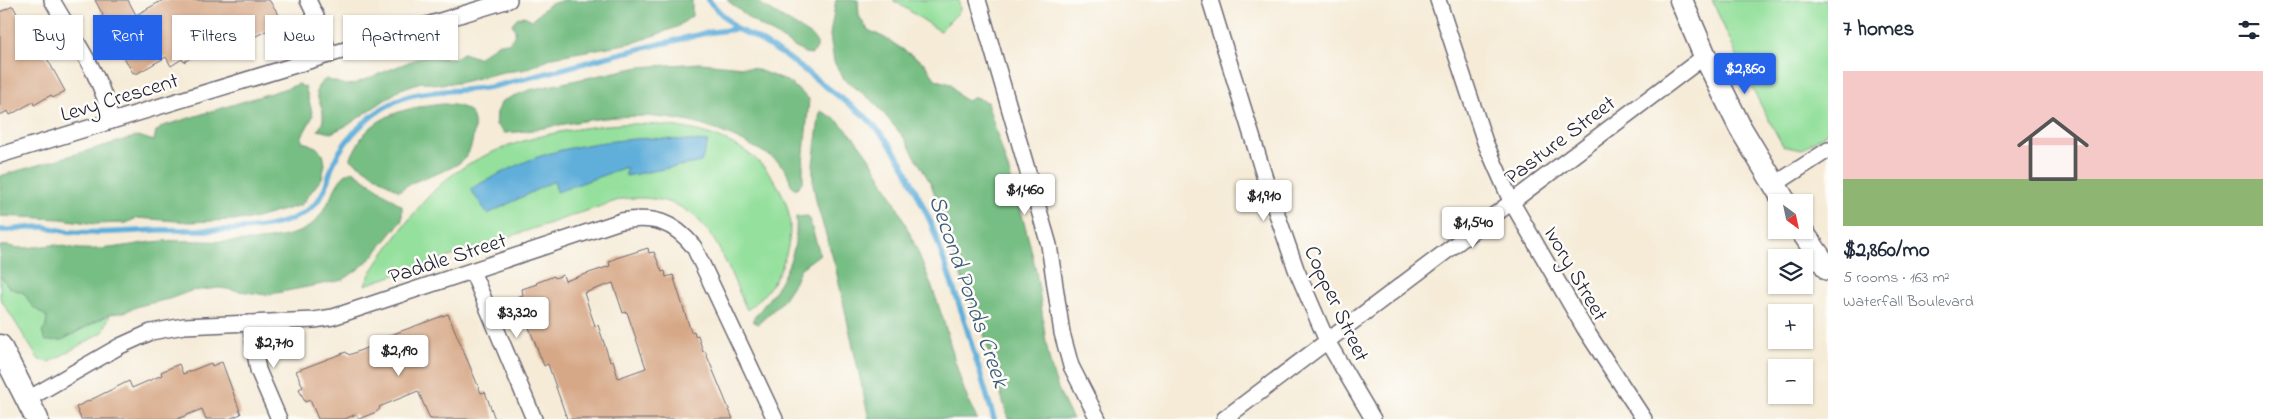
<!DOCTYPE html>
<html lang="en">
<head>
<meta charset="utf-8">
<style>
	body { margin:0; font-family:"Indie Flower",sans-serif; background:#f6f6f7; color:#1f2937; height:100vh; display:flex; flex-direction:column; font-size:19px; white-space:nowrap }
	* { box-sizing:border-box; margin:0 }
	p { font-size:16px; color:#747a83 }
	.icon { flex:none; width:28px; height:28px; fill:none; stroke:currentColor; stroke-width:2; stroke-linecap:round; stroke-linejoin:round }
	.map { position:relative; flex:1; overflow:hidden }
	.sheet { display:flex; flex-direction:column; background:#fff; width:450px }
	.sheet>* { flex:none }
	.banner { position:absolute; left:15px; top:15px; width:475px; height:45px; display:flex; gap:10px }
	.needle { width:32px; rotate:147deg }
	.controls { position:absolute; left:1768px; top:194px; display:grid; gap:10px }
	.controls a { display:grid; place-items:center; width:45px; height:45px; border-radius:0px; background:#fff; box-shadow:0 1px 4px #0004; font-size:25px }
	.price { position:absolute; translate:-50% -42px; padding:0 11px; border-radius:5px; background:#fff; color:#222; font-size:16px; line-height:32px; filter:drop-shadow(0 1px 2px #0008) }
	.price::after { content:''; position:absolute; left:50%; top:30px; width:15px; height:11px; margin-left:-8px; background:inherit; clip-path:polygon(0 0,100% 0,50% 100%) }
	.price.on { background:#2563eb; color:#fff }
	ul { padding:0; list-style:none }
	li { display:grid; align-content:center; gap:10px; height:265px; padding:0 15px }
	li span { display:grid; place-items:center; height:155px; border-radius:0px; color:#555 }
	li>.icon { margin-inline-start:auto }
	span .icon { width:90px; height:90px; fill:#fffc; stroke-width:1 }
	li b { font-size:21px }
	h2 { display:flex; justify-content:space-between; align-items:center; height:60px; padding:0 15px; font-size:21px }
	.tag { padding:0 18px; border-radius:0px; background:#fff; box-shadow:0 1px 4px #0004; font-size:18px; line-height:45px }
	.tag.on { background:#2563eb; color:#fff }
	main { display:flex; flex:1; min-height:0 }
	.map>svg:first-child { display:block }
	.green { fill:#94e09c; stroke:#5b816c }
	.forest { fill:#77be84; stroke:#4c7060 }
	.water { fill:#60afda; stroke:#41688a }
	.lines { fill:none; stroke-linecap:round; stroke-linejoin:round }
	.stream { stroke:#60afda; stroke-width:5.5 }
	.building { fill:#d7a887; fill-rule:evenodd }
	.street-casing { stroke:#6c6872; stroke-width:18 }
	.secondary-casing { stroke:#6c6872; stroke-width:25 }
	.street { stroke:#fff; stroke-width:15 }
	.secondary { stroke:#fff; stroke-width:22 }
	.labels { text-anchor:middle; stroke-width:5; stroke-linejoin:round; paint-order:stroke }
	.street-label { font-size:22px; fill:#22223b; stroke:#fdfcf7 }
	.water-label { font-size:24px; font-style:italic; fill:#3b5a7b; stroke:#fdfcf7 }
</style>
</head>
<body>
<main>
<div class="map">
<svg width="1828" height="419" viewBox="0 0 1828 419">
	<rect width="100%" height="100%" fill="#fdfcf7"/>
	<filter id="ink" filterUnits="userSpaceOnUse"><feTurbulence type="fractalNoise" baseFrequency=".02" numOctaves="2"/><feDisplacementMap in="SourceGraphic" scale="10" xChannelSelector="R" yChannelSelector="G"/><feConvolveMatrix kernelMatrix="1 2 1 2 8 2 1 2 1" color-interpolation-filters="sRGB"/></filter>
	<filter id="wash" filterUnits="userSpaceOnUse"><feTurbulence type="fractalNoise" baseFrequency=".0096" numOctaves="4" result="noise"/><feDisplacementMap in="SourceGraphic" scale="20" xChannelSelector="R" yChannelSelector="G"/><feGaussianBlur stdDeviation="1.12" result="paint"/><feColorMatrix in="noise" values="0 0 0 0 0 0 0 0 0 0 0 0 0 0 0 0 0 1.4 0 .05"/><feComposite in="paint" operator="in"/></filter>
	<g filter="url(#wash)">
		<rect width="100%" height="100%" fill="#f5ebd7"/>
		<g class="green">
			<path d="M893,0H959L960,11L940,31Z"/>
			<path d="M1712,0H1828V132L1801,150L1783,146L1749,83Z"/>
			<path d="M621,124C676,123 744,131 776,183C788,202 792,219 789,241C784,269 770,293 747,310C718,247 706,190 622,199L365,285L371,272L379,260C398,235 416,207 439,186C483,144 562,128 621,124Z"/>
			<path d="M0,276L10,288L24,293L32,306L47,317L46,327L62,340L110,314L103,332L50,362L39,360L0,298Z"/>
		</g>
		<g class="forest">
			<path d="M563,0H692V16L677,27L636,42L553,57L523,70L503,72L458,83L437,84L421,82L401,89L348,125L331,133L318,130C320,127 323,123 323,119C325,101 306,92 326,79L345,85L354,84L429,54C441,58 453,62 463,53L478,58L499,43H508C515,36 518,33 512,24L517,18L524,16L532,20L548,5Z"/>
			<path d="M727,0H754L812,36L817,43V49L812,54L804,53L751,20Z"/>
			<path d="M836,0H858L859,16L868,30L885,38L924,63L936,80L951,84L959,96L967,101L975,97L987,102C1003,155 1022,208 1034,262C1047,321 1040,364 1073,419H1008L982,327L956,264L951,238L931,184L905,139L874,102L844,79L834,62L830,35Z"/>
			<path d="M701,63L753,68L789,82L809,99L803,164V181L796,189L791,185C786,161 770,156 750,145C690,114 641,111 576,122C551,126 529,132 504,133L496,125L497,112L502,101L529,90L639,67Z"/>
			<path d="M300,84L302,87L305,86L313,116L302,136V141L316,147L323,154L325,164L322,178L301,205L253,219L190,222L137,218L126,223L95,224L62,219L0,216V176L138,136L154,141L156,131L161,129L160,127Z"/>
			<path d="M444,104C468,106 478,111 473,137C472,144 470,152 465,158C449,175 418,175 399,191L350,159C355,150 360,138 367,131C387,111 417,106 444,104Z"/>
			<path d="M820,111C827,114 834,118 840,123C881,160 921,254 939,307C952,344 958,384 977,419H869L835,265L817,205L813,184V165Z"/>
			<path d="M353,171L402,206V220L373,256L360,268L343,280L266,295L220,288L191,291L169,299L139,306L122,313L110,314L62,340L46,341L42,332L46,327L47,317L32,306L24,293L10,288L0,276V246C7,245 12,247 19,248C30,248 41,246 53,245C62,245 71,248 79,249C108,251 135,243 163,241C208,239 251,247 296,233C333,221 330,176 353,171Z"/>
			<path d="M808,216L820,254L800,269L795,282L781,303L758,324L754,322L753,319C779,287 799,260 796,217Z"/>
		</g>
		<path class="water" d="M650,138L708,142L701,162L626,176V167L557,192L554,181L488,214L470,189C495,176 520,162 547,154C581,144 615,140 650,138Z"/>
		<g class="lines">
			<g class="stream">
				<path d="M708,0L736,29L753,36L787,57L866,117L886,139L903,164L931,223L962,313L994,419"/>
				<path d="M0,230C14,231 29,226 43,227C53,228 63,232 73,232C102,234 130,231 159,230C201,229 285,238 316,203C326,192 328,177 333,164C346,135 375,108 406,97C430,89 463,92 490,87C528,79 566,68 603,58C637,49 671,42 705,33L736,29"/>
			</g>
		</g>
		<g id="blocks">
			<g class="building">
				<path d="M95,0H128L136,15L163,0H269L284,22L252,38L250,35L233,45L231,42L214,52L210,46L184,62L182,59L171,66L166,57L136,74L135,72L133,73L101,17L103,15Z"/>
				<path d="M13,6L38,54L43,51L65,91L53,98L51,95L34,105L33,102L10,115L8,111L0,115V12Z"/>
				<path d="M648,248L649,253L654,252L662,272L665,271L666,277L673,275L691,332L694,331L695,336L698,335L703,352L705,351L733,419H567L548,364L544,366L517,297L523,295L522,289L537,284L536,283L554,276L555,278L563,275L565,281L610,266L609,262L616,258ZM613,283L623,313L627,312L646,368L618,378L613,360L610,361L598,325L595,326L584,293Z"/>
				<path d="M448,314L481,393L485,392L495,419H430L418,391L379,407L380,409L376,412L359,419L356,414L345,419H318L310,400L305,402L299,389L303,387L296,371L346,352L349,355L386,340L385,337Z"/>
				<path d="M222,362L241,414L229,419H206L202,409L177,419H81L76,407L129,381L132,388L162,375L161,372L179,364L183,374L211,363L212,366Z"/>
			</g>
		</g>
	</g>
	<g filter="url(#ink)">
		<use href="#blocks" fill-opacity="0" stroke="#6c6872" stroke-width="1"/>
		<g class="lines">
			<g class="street-casing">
				<g id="street">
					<path d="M52,0C73,38 103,77 111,121"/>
					<path d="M308,0L320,25L329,55"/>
					<path d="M978,0L1049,245L1062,333L1071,366L1098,419"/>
					<path d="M1210,0L1267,185L1296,269L1327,341L1373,419"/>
					<path d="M1438,0L1485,142L1511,201L1585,329L1644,419"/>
					<path d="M0,155L509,0"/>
					<path d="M1774,185L1828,150"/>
					<path d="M472,271L534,419"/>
					<path d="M250,323L258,370L279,419"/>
					<path d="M28,399L120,346L151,332L184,326L314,320L333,317L621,221C654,216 673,221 694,247L775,419"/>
					<path d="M1224,419L1705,56"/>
				</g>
			</g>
			<g class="secondary-casing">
				<g id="secondary">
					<path d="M1681,0L1705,56L1741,129L1785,202"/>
					<path d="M1801,230L1828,269"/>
					<path d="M0,346L37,419"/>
				</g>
			</g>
			<use href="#street" class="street"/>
			<use href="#secondary" class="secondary"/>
		</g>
	</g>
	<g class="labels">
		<g class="street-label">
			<text transform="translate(119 96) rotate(-17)" y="8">Levy Crescent</text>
			<text transform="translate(1559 139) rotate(-37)" y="8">Pasture Street</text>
			<text transform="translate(447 257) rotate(-18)" y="8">Paddle Street</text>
			<text transform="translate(1577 273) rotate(60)" y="8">Ivory Street</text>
			<text transform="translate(1338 303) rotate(65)" y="8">Copper Street</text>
		</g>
		<g class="water-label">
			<text transform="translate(970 291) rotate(71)" y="8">Second Ponds Creek</text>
		</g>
	</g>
</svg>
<div class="controls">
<a><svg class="needle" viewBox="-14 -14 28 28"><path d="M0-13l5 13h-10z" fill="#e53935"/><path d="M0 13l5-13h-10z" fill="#747a83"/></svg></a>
<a><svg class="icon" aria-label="layers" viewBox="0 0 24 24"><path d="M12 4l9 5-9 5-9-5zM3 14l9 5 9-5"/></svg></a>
<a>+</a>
<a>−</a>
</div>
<b class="price on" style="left:1745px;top:95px">$2,860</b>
<b class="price" style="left:1025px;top:216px">$1,460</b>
<b class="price" style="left:1264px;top:222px">$1,910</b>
<b class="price" style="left:1473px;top:249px">$1,540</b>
<b class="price" style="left:517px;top:339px">$3,320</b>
<b class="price" style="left:274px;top:369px">$2,710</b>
<b class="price" style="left:399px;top:377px">$2,190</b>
<div class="banner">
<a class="tag">Buy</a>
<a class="tag on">Rent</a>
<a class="tag">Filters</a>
<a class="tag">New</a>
<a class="tag">Apartment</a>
</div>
</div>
<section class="sheet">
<h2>7 homes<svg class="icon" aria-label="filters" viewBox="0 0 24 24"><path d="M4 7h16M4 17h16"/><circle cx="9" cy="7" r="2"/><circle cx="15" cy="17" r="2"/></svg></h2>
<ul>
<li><span style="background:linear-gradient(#f6c9c9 70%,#8fb573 0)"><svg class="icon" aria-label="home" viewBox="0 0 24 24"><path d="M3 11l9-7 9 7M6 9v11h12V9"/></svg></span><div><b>$2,860/mo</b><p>5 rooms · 163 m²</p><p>Waterfall Boulevard</p></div></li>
</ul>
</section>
</main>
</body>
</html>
